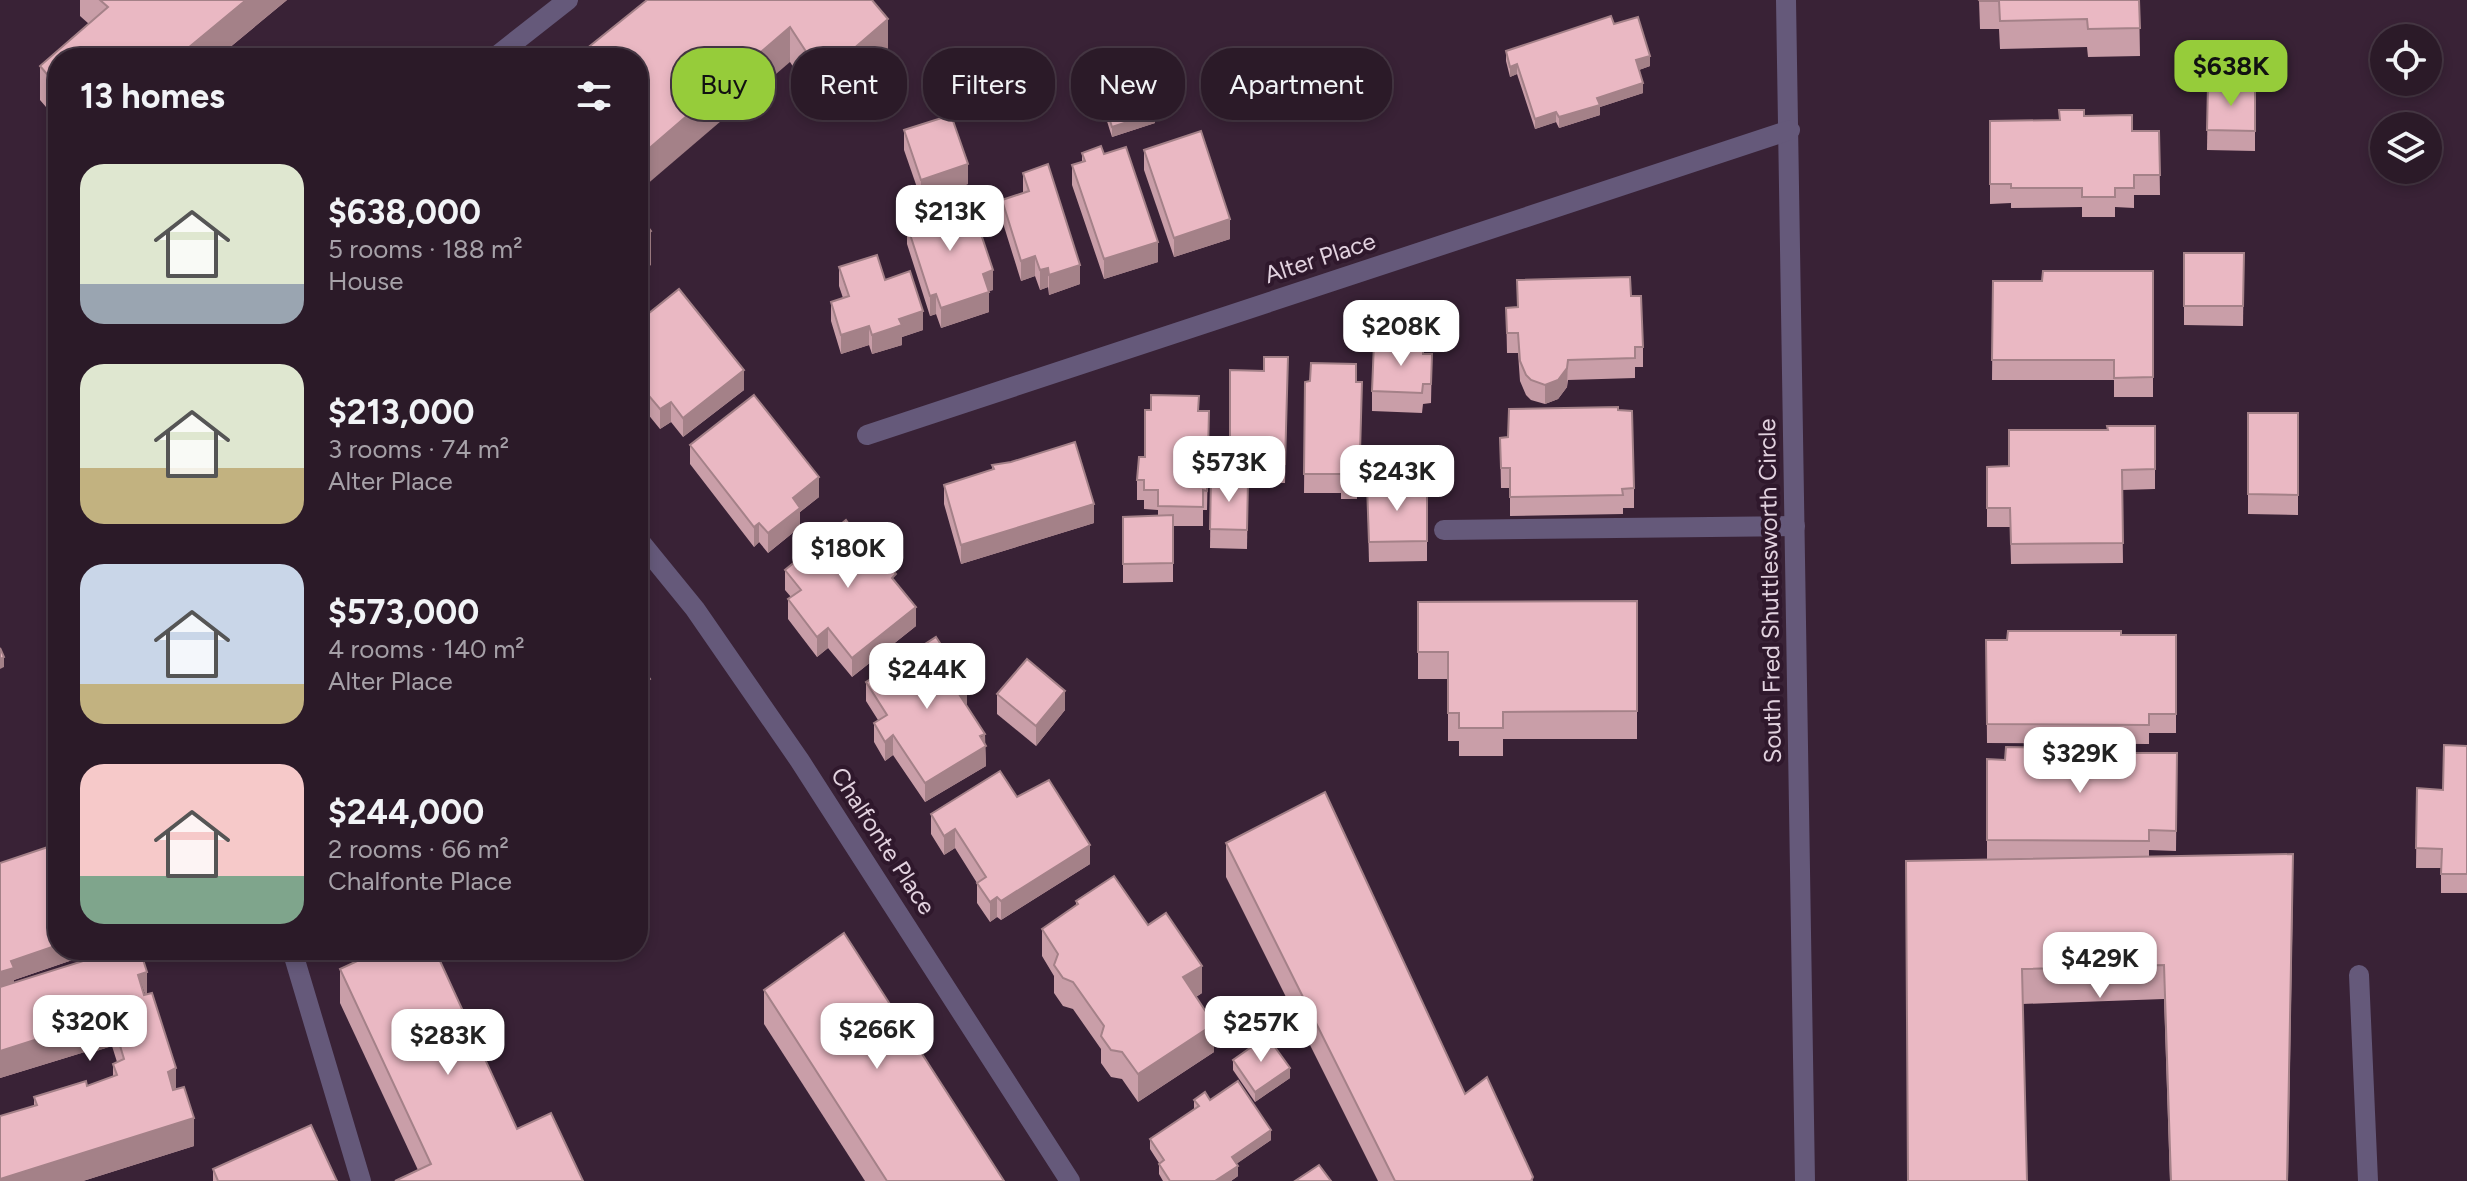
<!DOCTYPE html>
<html lang="en">
<head>
<meta charset="utf-8">
<style>
	body { margin:0; font-family:Figtree,sans-serif; background:#372734; color:#f1f3f6; height:100vh; display:flex; flex-direction:column; font-size:30px; white-space:nowrap }
	* { box-sizing:border-box; margin:0 }
	p { font-size:26px; color:#a6a1a8 }
	.icon { flex:none; width:44px; height:44px; fill:none; stroke:currentColor; stroke-width:2; stroke-linecap:round; stroke-linejoin:round }
	.map { position:relative; flex:1; overflow:hidden }
	.details { position:absolute; left:48px; top:48px; width:600px; height:912px; display:flex; flex-direction:column; background:#2b1a28; border-radius:32px; box-shadow:0 4px 12px #0003,0 0 0 2px #473845 }
	.details>* { flex:none }
	.guide { position:absolute; left:672px; top:48px; width:760px; height:72px; display:flex; gap:16px }
	.buttons { position:absolute; left:2370px; top:24px; display:grid; gap:16px }
	.buttons a { display:grid; place-items:center; width:72px; height:72px; border-radius:50%; background:#2b1a28; box-shadow:0 4px 12px #0003,0 0 0 2px #473845; font-size:40px }
	.price { position:absolute; translate:-50% -68px; padding:0 18px; border-radius:16px; background:#fff; color:#222; font-size:26px; line-height:52px; filter:drop-shadow(0 2px 4px #0008) }
	.price::after { content:''; position:absolute; left:50%; top:48px; width:24px; height:18px; margin-left:-12px; background:inherit; clip-path:polygon(0 0,100% 0,50% 100%) }
	.price.selected { background:#96cc3a; color:#111 }
	ul { padding:0; list-style:none }
	li { display:flex; align-items:center; gap:24px; height:200px; padding:0 32px }
	li span { display:grid; place-items:center; flex:none; width:224px; height:160px; border-radius:24px; color:#555 }
	li>.icon { margin-inline-start:auto }
	span .icon { width:96px; height:96px; fill:#fffc; stroke-width:1 }
	li b { font-size:34px }
	h2 { display:flex; justify-content:space-between; align-items:center; height:96px; padding:0 32px; font-size:34px }
	.tag { padding:0 28px; border-radius:32px; background:#2b1a28; box-shadow:0 4px 12px #0003,0 0 0 2px #473845; font-size:28px; line-height:72px }
	.tag.selected { background:#96cc3a; color:#111 }
	.map>svg:first-child { display:block }
	.lines { fill:none; stroke-linecap:round; stroke-linejoin:round }
	.lane { stroke:#65597a; stroke-width:20 }
	.street { stroke:#65597a; stroke-width:20 }
	.wall { fill:#c99ea8 }
	.shaded-wall { fill:#a48188 }
	.building { fill:#eab8c3; stroke:#a48188; stroke-width:2 }
	.labels { text-anchor:middle; stroke-width:8; stroke-linejoin:round; paint-order:stroke }
	.street-label { font-size:24px; fill:#e2d2df; stroke:#2f182c }
</style>
</head>
<body>
<div class="map">
<svg width="2467" height="1181" viewBox="0 0 2467 1181">
	<rect width="100%" height="100%" fill="#392236"/>
	<g class="lines">
		<g class="lane">
			<path d="M494,58L568,0"/>
			<path d="M1444,530L1795,526"/>
			<path d="M292,950L361,1181"/>
			<path d="M2359,975L2368,1181"/>
		</g>
		<g class="street">
			<path d="M1786,0L1805,1181"/>
			<path d="M867,435L1790,130"/>
			<path d="M638,539L695,609L800,761L1070,1181"/>
		</g>
	</g>
	<g class="wall">
		<path d="M80,0H287L217,58H58V121L40,100V66L89,24L80,16Z"/>
		<path d="M872,0L888,53L822,110L790,62L638,58Z"/>
		<path d="M1979,0H2139L2140,56L2088,57L2087,47L2000,49L1999,29H1980Z"/>
		<path d="M1614,24L1650,66L1639,70L1643,93L1600,107V115L1559,128L1556,122L1535,129L1517,74L1510,77L1506,61V51Z"/>
		<path d="M1097,80L1155,123L1112,137L1097,90Z"/>
		<path d="M2208,85L2255,86V151L2207,150Z"/>
		<path d="M2084,116L2132,131H2159L2160,195H2134V208L2115,207V217H2082V207L2011,208V203L1990,204V121L2059,120Z"/>
		<path d="M904,130L968,184L921,199L904,150Z"/>
		<path d="M1144,150L1230,239L1174,257L1144,170Z"/>
		<path d="M1082,153L1104,154L1158,262L1104,279L1072,185V165L1082,162Z"/>
		<path d="M1023,173L1080,284L1049,295L1048,287L1040,290L1035,276L1021,281L1002,220V200L1023,193Z"/>
		<path d="M947,212L993,290L989,291V312L941,328L936,314L930,316L907,244V225L908,213Z"/>
		<path d="M2184,253H2244L2243,326L2184,325Z"/>
		<path d="M839,267L885,280L923,330L902,337V345L872,354L869,345L841,354L831,321V302L843,298L839,286Z"/>
		<path d="M2153,271V397H2114V380H1992L1993,281H2042Z"/>
		<path d="M1631,296L1643,347V367H1635V378L1568,380L1567,387L1558,399L1545,404L1531,400L1526,395L1520,381L1518,353H1507L1506,308Z"/>
		<path d="M638,322L744,390L683,437L671,422L660,429L638,402Z"/>
		<path d="M1423,354H1432L1431,403L1423,404L1422,413L1372,411V391Z"/>
		<path d="M1288,357L1285,483H1268V476L1230,475V370L1264,371Z"/>
		<path d="M1305,382H1362L1360,473L1357,472V499H1341V493H1304Z"/>
		<path d="M1199,411H1209L1207,510H1203V526H1173V582L1123,583V517L1158,516V510L1144,509V500H1137V480L1145,457Z"/>
		<path d="M2248,413H2298V515L2248,514Z"/>
		<path d="M2155,426V489L2122,490L2123,563L2011,564L2010,527H1987V467L2009,466L2107,430Z"/>
		<path d="M1500,438L1634,488V508H1623V514L1510,516V488H1501Z"/>
		<path d="M690,445L819,497L800,512V527L768,553L759,542L754,547L690,464Z"/>
		<path d="M992,465L1094,523L961,564L944,504V485L992,470Z"/>
		<path d="M1211,479L1248,480L1247,549L1210,548Z"/>
		<path d="M1427,484V561L1369,562L1367,485Z"/>
		<path d="M866,547L896,583L916,626L852,677L828,648L817,657L788,619V599L791,597L785,590V570Z"/>
		<path d="M1637,601V739H1503V756H1459V741H1448V679H1418V602Z"/>
		<path d="M2121,635H2176V733H2149V744L1987,743L1986,640Z"/>
		<path d="M866,682L967,704L965,705L985,744L986,766L925,802L893,755L885,761L874,742V723L878,720L866,701Z"/>
		<path d="M997,694L1065,710L1036,746L997,714Z"/>
		<path d="M2467,746V893H2441V868H2416L2417,788L2443,790Z"/>
		<path d="M2122,753H2177L2176,851L2149,850V856L2293,888L2288,1181H2170L2164,999L2022,1004L1987,859V759L2005,760Z"/>
		<path d="M1017,797L1090,864L1001,920L997,917L990,922L977,903V883L955,848L944,855L931,834V814Z"/>
		<path d="M1226,843L1465,1094L1533,1181H1378L1226,877Z"/>
		<path d="M0,863L87,950V955L14,980V983L147,994L194,1146L83,1181H0L34,1106V1097L87,1086L113,1077V1064L117,1062L112,1046L90,1053L88,1051L0,1078Z"/>
		<path d="M1076,901L1148,925L1202,993L1196,997L1214,1052L1138,1102L1122,1079L1111,1077L1101,1063V1049L1073,1009L1063,1006L1054,993V976L1042,956V929L1076,906Z"/>
		<path d="M340,969L517,1129L418,1170L340,1003Z"/>
		<path d="M764,990L1004,1181H865L764,1024Z"/>
		<path d="M1233,1060L1290,1078L1255,1102L1233,1070Z"/>
		<path d="M1194,1100H1210L1271,1140L1236,1164L1238,1176L1231,1181H1163L1159,1174V1163L1150,1149V1139L1194,1110Z"/>
		<path d="M213,1169L337,1181H213Z"/>
	</g>
	<g class="shaded-wall">
		<path d="M246,0H287L217,58H176Z"/>
		<path d="M888,19V53L822,110V76Z"/>
		<path d="M790,27V62L638,192V158Z"/>
		<path d="M1650,56V66L1636,71V60Z"/>
		<path d="M1517,64V74L1510,77V67Z"/>
		<path d="M1643,83V93L1600,107V115L1559,128V117L1597,98Z"/>
		<path d="M1556,112V122L1535,129V119Z"/>
		<path d="M1155,113V123L1112,137V127Z"/>
		<path d="M968,164V184L921,199V180Z"/>
		<path d="M1230,219V239L1174,257V238Z"/>
		<path d="M651,231V265L638,275V241Z"/>
		<path d="M1158,242V262L1104,279V259Z"/>
		<path d="M1035,256V276L1021,281V261Z"/>
		<path d="M1080,265V284L1049,295V275Z"/>
		<path d="M1048,268V287L1040,290V270Z"/>
		<path d="M993,270V290L983,293V274Z"/>
		<path d="M989,292V312L941,328V308Z"/>
		<path d="M936,294V314L930,316V296Z"/>
		<path d="M923,311V330L902,337V345L872,354V335L899,319Z"/>
		<path d="M869,326V345L841,354V335Z"/>
		<path d="M1568,360L1567,387L1558,399L1545,404V385Z"/>
		<path d="M744,370V390L683,437V418Z"/>
		<path d="M671,402V422L660,429V409Z"/>
		<path d="M819,477V497L800,512V527L768,553V533L793,498Z"/>
		<path d="M1094,504V523L961,564V545Z"/>
		<path d="M759,523V542L754,547V527Z"/>
		<path d="M916,607V626L852,677V658Z"/>
		<path d="M828,628V648L817,657V637Z"/>
		<path d="M4,657V667L0,669V659Z"/>
		<path d="M650,679V698L638,707V687Z"/>
		<path d="M967,684V704L957,711V691Z"/>
		<path d="M1065,691V710L1036,746V726Z"/>
		<path d="M985,734L986,766L925,802V783Z"/>
		<path d="M893,735V755L885,761V742Z"/>
		<path d="M955,829V848L944,855V836Z"/>
		<path d="M1090,845V864L1001,920V901Z"/>
		<path d="M997,897V917L990,922V902Z"/>
		<path d="M58,945V950H87V955L14,980V987L0,992V972L11,961Z"/>
		<path d="M1202,966V993L1183,1005V977Z"/>
		<path d="M147,972V1000L138,975Z"/>
		<path d="M112,1019V1046L90,1053V1026Z"/>
		<path d="M88,1023V1051L0,1078V1051Z"/>
		<path d="M1214,1024V1052L1138,1102V1074Z"/>
		<path d="M176,1068V1096L168,1072Z"/>
		<path d="M1290,1068V1078L1255,1102V1092Z"/>
		<path d="M194,1118V1146L83,1181H0V1179Z"/>
		<path d="M1271,1130V1140L1232,1167V1157Z"/>
		<path d="M1238,1166V1176L1231,1181H1215Z"/>
	</g>
	<g class="building">
		<path d="M100,0H246L176,58H58V87L40,66L108,7Z"/>
		<path d="M647,0H872L888,19L822,76L790,27L638,158V58H575Z"/>
		<path d="M1979,0H2139L2140,28L2088,29L2087,19L2000,21L1999,1H1980Z"/>
		<path d="M1611,16L1614,24L1638,17L1650,56L1636,60L1643,83L1597,98L1600,105L1559,117L1556,112L1535,119L1517,64L1510,67L1506,51Z"/>
		<path d="M505,50L512,58H494Z"/>
		<path d="M1140,66L1155,113L1112,127L1097,80Z"/>
		<path d="M2208,85L2255,86V131L2207,130Z"/>
		<path d="M2059,110H2084V116L2132,115V131H2159L2160,175H2134V188H2115V197H2082V188H2011V184H1990V121L2060,120Z"/>
		<path d="M951,115L968,164L921,180L904,130Z"/>
		<path d="M1201,131L1230,219L1174,238L1144,150Z"/>
		<path d="M1101,146L1104,154L1126,147L1158,242L1104,259L1072,165L1085,161L1082,153Z"/>
		<path d="M1048,164L1080,265L1049,275L1048,268L1040,270L1035,256L1021,261L1002,200L1029,191L1023,173Z"/>
		<path d="M942,202L947,212L971,204L993,270L983,274L989,292L941,308L936,294L930,296L907,225L910,223L908,213Z"/>
		<path d="M638,214L651,231L638,241Z"/>
		<path d="M2184,253H2244L2243,306H2184Z"/>
		<path d="M877,255L885,280L910,271L923,311L899,319L902,325L872,335L869,326L841,335L831,302L849,296L839,267Z"/>
		<path d="M2043,271H2153V377L2114,378V360H1992L1993,281H2042Z"/>
		<path d="M1630,277L1631,296H1641L1643,347H1635V358L1568,360L1567,368L1558,380L1545,385L1531,380L1526,375L1520,361L1518,333H1507L1506,308L1518,307L1517,280Z"/>
		<path d="M679,289L744,370L683,418L671,402L660,409L638,383V322Z"/>
		<path d="M1374,343L1423,345V354H1432L1431,384H1423L1422,393L1372,391Z"/>
		<path d="M1264,357H1288L1285,464H1268V456L1230,455V370L1264,371Z"/>
		<path d="M1311,363L1356,364V382H1362L1360,453L1357,452V480H1341V474H1304L1305,382L1310,381Z"/>
		<path d="M754,395L819,477L793,498L800,508L768,533L759,523L754,527L690,445Z"/>
		<path d="M1151,395L1199,396L1198,411H1209L1207,491L1203,490V507L1158,506V490H1144V480H1137L1139,457H1145V410H1151Z"/>
		<path d="M1618,407V410L1632,411L1634,488L1622,489L1623,495L1510,497V468H1501L1500,438L1508,437L1509,409Z"/>
		<path d="M2248,413H2298V495L2248,494Z"/>
		<path d="M2107,426H2155V469L2122,470L2123,543L2011,544L2010,508H1987V467L2009,466V430H2108Z"/>
		<path d="M1075,442L1094,504L961,545L944,485L994,469L992,465L1011,462Z"/>
		<path d="M1211,479L1248,480L1247,530L1210,529Z"/>
		<path d="M1427,484V541L1369,542L1367,485Z"/>
		<path d="M1173,515V563L1123,564V517Z"/>
		<path d="M846,520L866,547L871,543L896,574L892,578L916,607L852,658L828,628L817,637L788,599L801,590L785,570Z"/>
		<path d="M1637,601V711L1503,712V728H1459V713H1448V652H1418V602Z"/>
		<path d="M2008,631H2121V635H2176V714H2149V725L1987,724L1986,640H2007Z"/>
		<path d="M936,637L967,684L957,691L985,734L980,736L986,746L925,783L893,735L885,742L874,723L887,715L866,682Z"/>
		<path d="M0,648L4,657L0,659Z"/>
		<path d="M1027,659L1065,691L1036,726L997,694Z"/>
		<path d="M638,662L650,679L638,687Z"/>
		<path d="M2444,745L2467,746V874H2441L2442,849L2416,848L2417,788L2443,790Z"/>
		<path d="M2006,747L2122,749L2121,753H2177L2176,831L2149,830V841L1987,840V759L2005,760Z"/>
		<path d="M1000,771L1017,797L1049,780L1090,845L1001,901L997,897L990,902L977,883L986,877L955,829L944,836L931,814Z"/>
		<path d="M1325,792L1465,1094L1487,1077L1533,1177L1531,1181H1395L1226,843Z"/>
		<path d="M57,844L58,945L11,961L14,968L0,972V863Z"/>
		<path d="M2293,854L2287,1181H2171L2164,965L2022,969L2027,1181H1908L1906,861Z"/>
		<path d="M1114,876L1148,925L1166,913L1202,966L1183,977L1214,1024L1138,1074L1122,1052L1111,1050L1101,1036L1104,1026L1073,982L1063,978L1054,965L1058,954L1042,929L1078,904L1076,901Z"/>
		<path d="M844,933L1004,1181H887L764,990Z"/>
		<path d="M118,950H140L147,972L138,975L144,995L152,993L176,1068L168,1072L173,1090L184,1087L194,1118L0,1179V1116L37,1105L34,1097L86,1081L87,1086L117,1075L113,1064L124,1059L112,1019L90,1026L88,1023L0,1051V987Z"/>
		<path d="M381,950H435L517,1129L551,1113L583,1181H395L431,1164L340,969Z"/>
		<path d="M1267,1036L1290,1068L1255,1092L1233,1060Z"/>
		<path d="M1238,1081L1271,1130L1232,1157L1238,1166L1215,1181H1170L1159,1164L1164,1160L1150,1139L1199,1106L1194,1100L1205,1092L1210,1100Z"/>
		<path d="M311,1125L337,1181H218L213,1169Z"/>
		<path d="M1319,1165L1331,1181H1295Z"/>
	</g>
	<g class="labels">
		<g class="street-label">
			<text transform="translate(1320 258) rotate(-18)" y="8">Alter Place</text>
			<text transform="translate(1770 591) rotate(-91)" y="8">South Fred Shuttlesworth Circle</text>
			<text transform="translate(883 841) rotate(57)" y="8">Chalfonte Place</text>
		</g>
	</g>
</svg>
<div class="buttons">
<a><svg class="icon" aria-label="locate" viewBox="0 0 24 24"><circle cx="12" cy="12" r="6"/><path d="M12 2v4M12 18v4M2 12h4M18 12h4"/></svg></a>
<a><svg class="icon" aria-label="layers" viewBox="0 0 24 24"><path d="M12 4l9 5-9 5-9-5zM3 14l9 5 9-5"/></svg></a>
</div>
<b class="price selected" style="left:2231px;top:108px">$638K</b>
<b class="price" style="left:950px;top:253px">$213K</b>
<b class="price" style="left:1401px;top:368px">$208K</b>
<b class="price" style="left:1229px;top:504px">$573K</b>
<b class="price" style="left:1397px;top:513px">$243K</b>
<b class="price" style="left:848px;top:590px">$180K</b>
<b class="price" style="left:927px;top:711px">$244K</b>
<b class="price" style="left:2080px;top:795px">$329K</b>
<b class="price" style="left:2100px;top:1000px">$429K</b>
<b class="price" style="left:90px;top:1063px">$320K</b>
<b class="price" style="left:1261px;top:1064px">$257K</b>
<b class="price" style="left:877px;top:1071px">$266K</b>
<b class="price" style="left:448px;top:1077px">$283K</b>
<div class="guide">
<a class="tag selected">Buy</a>
<a class="tag">Rent</a>
<a class="tag">Filters</a>
<a class="tag">New</a>
<a class="tag">Apartment</a>
</div>
<section class="details">
<h2>13 homes<svg class="icon" aria-label="filters" viewBox="0 0 24 24"><path d="M4 7h16M4 17h16"/><circle cx="9" cy="7" r="2"/><circle cx="15" cy="17" r="2"/></svg></h2>
<ul>
<li><span style="background:linear-gradient(#dfe7d0 75%,#9aa5b1 0)"><svg class="icon" aria-label="home" viewBox="0 0 24 24"><path d="M3 11l9-7 9 7M6 9v11h12V9"/></svg></span><div><b>$638,000</b><p>5 rooms · 188 m²</p><p>House</p></div></li>
<li><span style="background:linear-gradient(#dfe7d0 65%,#c2b280 0)"><svg class="icon" aria-label="home" viewBox="0 0 24 24"><path d="M3 11l9-7 9 7M6 9v11h12V9"/></svg></span><div><b>$213,000</b><p>3 rooms · 74 m²</p><p>Alter Place</p></div></li>
<li><span style="background:linear-gradient(#c9d6e8 75%,#c2b280 0)"><svg class="icon" aria-label="home" viewBox="0 0 24 24"><path d="M3 11l9-7 9 7M6 9v11h12V9"/></svg></span><div><b>$573,000</b><p>4 rooms · 140 m²</p><p>Alter Place</p></div></li>
<li><span style="background:linear-gradient(#f6c9c9 70%,#7fa58c 0)"><svg class="icon" aria-label="home" viewBox="0 0 24 24"><path d="M3 11l9-7 9 7M6 9v11h12V9"/></svg></span><div><b>$244,000</b><p>2 rooms · 66 m²</p><p>Chalfonte Place</p></div></li>
</ul>
</section>
</div>
</body>
</html>
